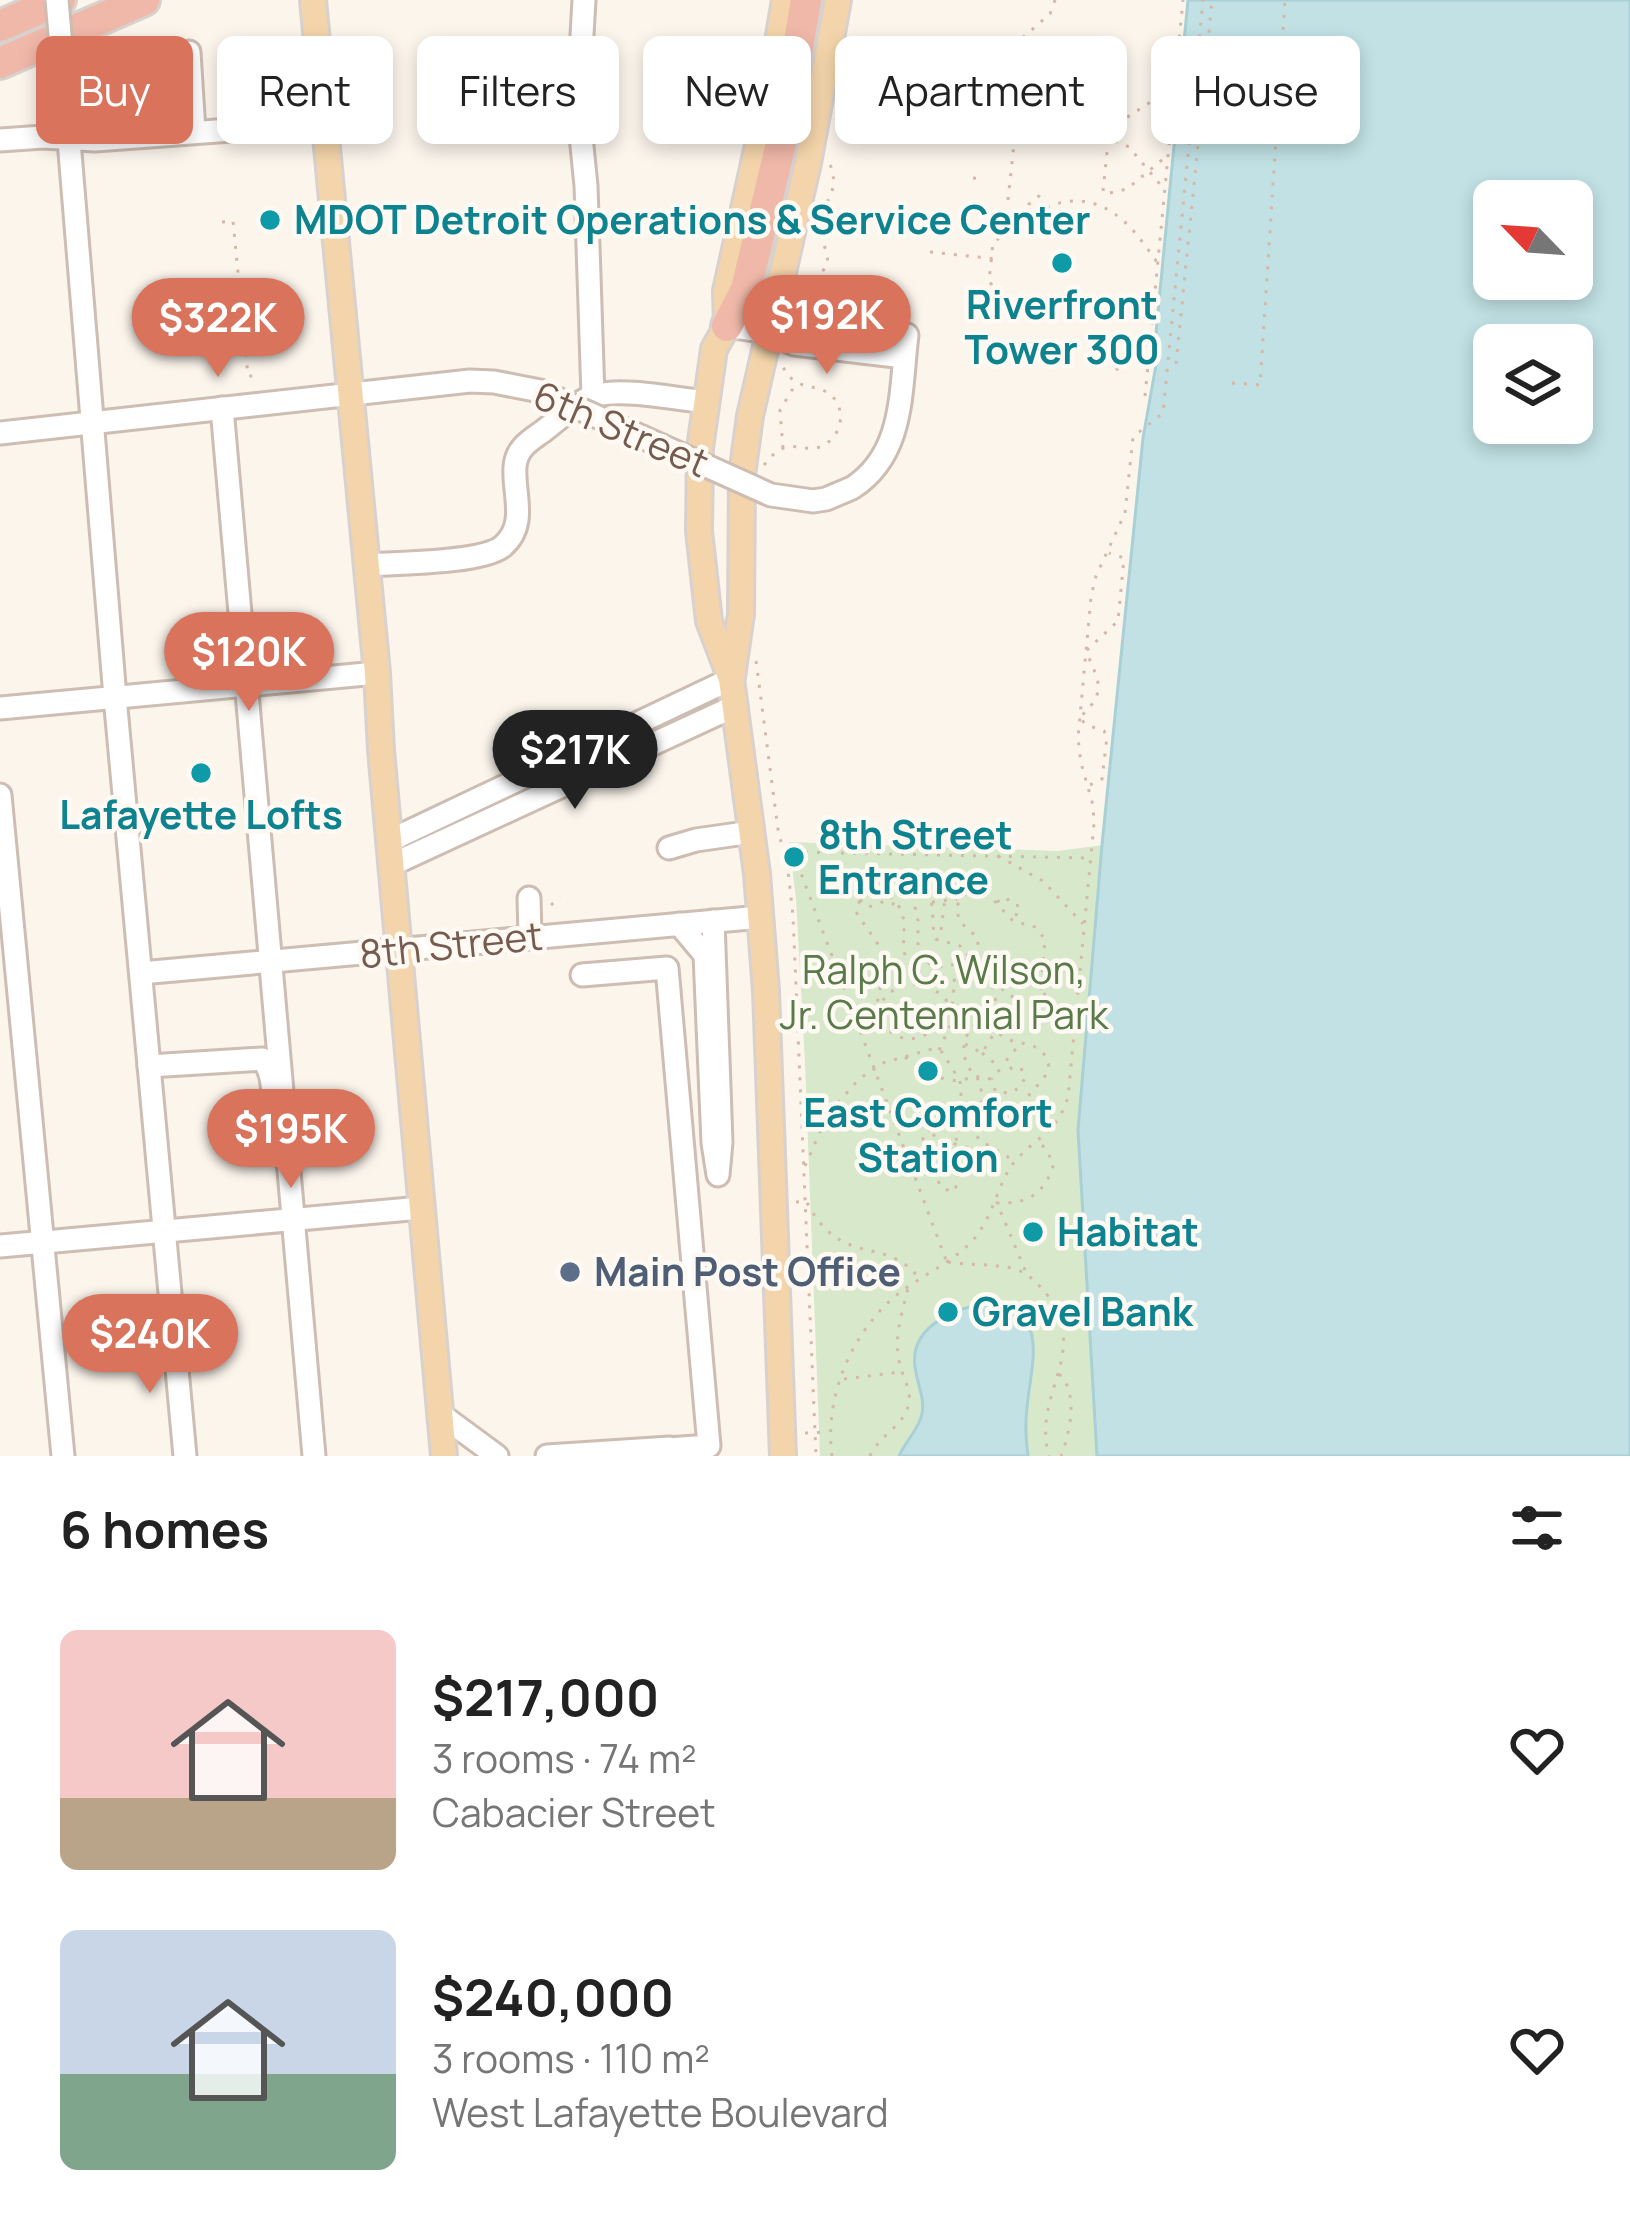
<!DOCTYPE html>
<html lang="en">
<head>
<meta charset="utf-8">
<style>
	body { margin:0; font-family:Manrope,sans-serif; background:#f2f2f2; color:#222; height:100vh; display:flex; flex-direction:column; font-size:45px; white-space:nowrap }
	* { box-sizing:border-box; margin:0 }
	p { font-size:39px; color:#767676 }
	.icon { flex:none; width:66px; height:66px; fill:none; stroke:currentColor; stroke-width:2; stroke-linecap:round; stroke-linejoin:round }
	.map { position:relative; height:1456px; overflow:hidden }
	.panel { display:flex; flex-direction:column; background:#fff; flex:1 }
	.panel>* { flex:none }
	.banner { position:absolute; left:36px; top:36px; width:1560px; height:108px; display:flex; gap:24px }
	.needle { width:78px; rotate:295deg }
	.controls { position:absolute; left:1473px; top:180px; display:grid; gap:24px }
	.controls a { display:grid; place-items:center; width:120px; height:120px; border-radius:18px; background:#fff; box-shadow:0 6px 18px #0003; font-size:60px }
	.price { position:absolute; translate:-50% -102px; padding:0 27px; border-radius:42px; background:#da735c; color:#fff; font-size:39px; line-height:78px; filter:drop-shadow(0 3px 6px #0008) }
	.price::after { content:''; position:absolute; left:50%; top:72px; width:36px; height:27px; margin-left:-18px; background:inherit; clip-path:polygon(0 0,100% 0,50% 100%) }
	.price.active { background:#222; color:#fff }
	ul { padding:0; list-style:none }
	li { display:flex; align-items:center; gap:36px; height:300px; padding:0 60px }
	li span { display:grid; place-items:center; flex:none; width:336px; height:240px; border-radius:18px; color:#555 }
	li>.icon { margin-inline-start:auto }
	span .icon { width:144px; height:144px; fill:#fffc; stroke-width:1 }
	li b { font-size:51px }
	h2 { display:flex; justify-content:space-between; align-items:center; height:144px; padding:0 60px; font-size:51px }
	.pill { padding:0 42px; border-radius:18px; background:#fff; box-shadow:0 6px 18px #0003; font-size:42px; line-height:108px }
	.pill.active { background:#da735c; color:#fff }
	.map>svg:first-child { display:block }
	.green { fill:#d8e9cb }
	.water { fill:#c1e1e4; stroke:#a8d0d5; stroke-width:3; fill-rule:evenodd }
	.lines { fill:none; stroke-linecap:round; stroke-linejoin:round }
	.minor-casing { stroke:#cdbdb2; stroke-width:27 }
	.major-casing { stroke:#d9d1ce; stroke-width:30 }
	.highway-casing { stroke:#d9d1ce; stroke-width:36 }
	.path { stroke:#d4b8a8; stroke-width:3; stroke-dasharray:3 9; stroke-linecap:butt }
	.minor { stroke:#fff; stroke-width:21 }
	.major { stroke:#f4d5ab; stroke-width:24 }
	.highway { stroke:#f0b8a9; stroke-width:30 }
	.minor-bridge-casing { stroke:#cdbdb2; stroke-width:27; stroke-linecap:butt }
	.path-bridge { stroke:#d4b8a8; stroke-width:3; stroke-dasharray:3 9; stroke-linecap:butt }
	.minor-bridge { stroke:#fff; stroke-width:21 }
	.culture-dot { fill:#0f9aa8; stroke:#fef9f3; stroke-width:4.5 }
	.service-dot { fill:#5c6f8a; stroke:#fef9f3; stroke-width:4.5 }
	.labels { text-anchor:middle; stroke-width:9; stroke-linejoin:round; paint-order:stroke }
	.culture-label { font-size:39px; font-weight:bold; fill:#0d838f; stroke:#fef9f3; text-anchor:start }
	.street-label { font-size:39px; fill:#765c50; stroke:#fef9f3 }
	.park-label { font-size:39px; fill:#597a49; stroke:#fef9f3 }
	.service-label { font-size:39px; font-weight:bold; fill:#4e5e75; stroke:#fef9f3; text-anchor:start }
</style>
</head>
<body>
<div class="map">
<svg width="1630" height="1456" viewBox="0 0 1630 1456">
	<rect width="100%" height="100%" fill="#fbf5ec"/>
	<path class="green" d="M789,842L1058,851L1102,845L1078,1131L1097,1456H820L805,1063L796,899Z"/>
	<g class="water">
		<path d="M1188,0H1630V1456H1097L1078,1130L1102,845L1143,438L1156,365L1153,364ZM1572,201V279H1494V201ZM1572,345V423H1494V345Z"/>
		<path d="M995,1302C1051,1314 1030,1368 1027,1408C1025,1423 1026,1440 1028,1456H899C905,1442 919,1429 922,1414C925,1398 917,1383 915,1367C909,1324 960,1306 995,1302Z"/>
	</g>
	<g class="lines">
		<g class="minor-casing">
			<g id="minor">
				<path d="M584,0L578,106L586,186L593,396"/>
				<path d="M189,52L194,131"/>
				<path d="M64,80L115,697L185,1456"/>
				<path d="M0,140L43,137L95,140L325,123"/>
				<path d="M727,326L768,332L794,344L904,357"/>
				<path d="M768,332L797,323L907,335C900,391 905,454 852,488"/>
				<path d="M222,408L314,1456"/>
				<path d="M0,433L470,381L494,382L540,391"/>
				<path d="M367,565C397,563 483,563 503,546C528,524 513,494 515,467C516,449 529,441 542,432C557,421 578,400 596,395C627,388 675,399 707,402"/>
				<path d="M0,708L377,673"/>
				<path d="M0,795L63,1456"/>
				<path d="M389,841L731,679"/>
				<path d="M669,848L696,840L752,832"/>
				<path d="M391,865L735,706"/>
				<path d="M529,898L530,937"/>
				<path d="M679,924L705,955L713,1143L718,1175L721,1142L713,921"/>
				<path d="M141,973L761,917"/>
				<path d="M582,975L667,968L709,1446L667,1449"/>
				<path d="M149,1066L262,1059C274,1072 276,1103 268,1119"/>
				<path d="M0,1246L421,1208"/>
				<path d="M440,1414L497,1456"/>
				<path d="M547,1456L670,1448"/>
			</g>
		</g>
		<g class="major-casing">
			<g id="major">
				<path d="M313,0L377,673L381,750L444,1456"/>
				<path d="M732,677L741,614L742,475L750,416L808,163L838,0"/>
				<path d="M783,1456L766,991L757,874L731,679L709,621L699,531L700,448L714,349L727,326L726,291L769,95L785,0"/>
			</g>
		</g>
		<g class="highway-casing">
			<g id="highway">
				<path d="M0,26L60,0"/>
				<path d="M0,63L144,0"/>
				<path d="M727,326L746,289L784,131L806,0"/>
			</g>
		</g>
		<g class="path">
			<path d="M1055,0L1050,14L1013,46L1010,69L1044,109L1060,118L1083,125L1103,126L1120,122L1175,86L1277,96"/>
			<path d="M753,63V42H759"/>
			<path d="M977,130L989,131"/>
			<path d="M1115,141L1129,147L1164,189"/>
			<path d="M973,178L984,179"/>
			<path d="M1103,191L1108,142"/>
			<path d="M1110,193L1127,189L1168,155"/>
			<path d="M1008,200L1017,115"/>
			<path d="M222,222L233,221L248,376H253L254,384"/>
			<path d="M992,285L989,281L993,243C1029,213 1074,180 1120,218C1135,230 1146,247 1157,262"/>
			<path d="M797,296L820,276L828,262C826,248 820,236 822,221C826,192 841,193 829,161"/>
			<path d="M1176,364L1202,105L1212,96L1233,98L1237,92L1234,87L1214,85L1205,75L1212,0"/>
			<path d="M1116,370L1147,344"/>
			<path d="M1232,383L1260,385L1285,0"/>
			<path d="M1145,396L1183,0"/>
			<path d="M783,448L780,410L795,385"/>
			<path d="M764,465C770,457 776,450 787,447C797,445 806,450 816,448C837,443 847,419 836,401C822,379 794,396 782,364"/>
			<path d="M756,661L779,837L786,852L793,916L816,1456"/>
			<path d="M1090,785L1102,779L1107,737L1104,731L1087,725L1079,718C1108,692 1099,682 1086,651L1118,621L1124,558L1109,553"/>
			<path d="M793,852L946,1260"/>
			<path d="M793,852L1089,858"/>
			<path d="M998,856L1043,881L1083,924"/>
			<path d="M851,893L858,885L856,878L847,877L838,882L836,889L841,893H851L869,907L885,901L899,906"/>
			<path d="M932,902L957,899"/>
			<path d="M997,902L1006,897L1011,904L1020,906L1014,920"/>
			<path d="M551,905L560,897"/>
			<path d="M941,930L945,899"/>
			<path d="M971,968C966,940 958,947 936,939C929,922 938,904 924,889H913L912,893L918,921V951C922,956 926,963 933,965C960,977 986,923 1003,990L1020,1002L1030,1000L1043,986"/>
			<path d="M985,972C1000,955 1022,958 1041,968"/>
			<path d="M877,1011C892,975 933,977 952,1008C945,1016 938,1026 930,1032C904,1049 879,1031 877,1004L885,965L884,953L856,912C858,896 871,891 886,894C923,918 886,951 918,971C929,978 945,978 957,981"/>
			<path d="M980,1021C993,1024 994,1031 1004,1037C1014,1044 1031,1042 1040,1050C1063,1071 1033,1085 1026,1100C1022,1110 1027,1110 1021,1119C1011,1132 997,1127 986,1120C979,1107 984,1094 979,1081C976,1075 970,1071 967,1065C960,1047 965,1031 980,1021Z"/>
			<path d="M965,1044L982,1053L993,1035V1027"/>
			<path d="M939,1050L950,1026L954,988L966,972C998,966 989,986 998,1007C1002,1016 1006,1017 1014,1023L1033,1024L1041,1016L1046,1004L1042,976L1045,939L1035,927L1013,921L987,893L975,890L962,896L956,908L960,922L977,937L979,951L975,969"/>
			<path d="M982,1053L998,1066L999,1073L992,1079"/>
			<path d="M905,1057L915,1064"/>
			<path d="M919,1066L937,1076"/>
			<path d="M941,1078C947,1079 956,1082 962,1080C974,1077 978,1075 990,1079L996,1092L1011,1093L1020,1087L1025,1078L1021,1068L1012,1069L1005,1062L1019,1045"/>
			<path d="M933,1124L923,1117L926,1108L936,1103L943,1104V1118"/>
			<path d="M930,1129L922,1136L927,1152L933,1156L942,1154"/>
			<path d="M946,1154L955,1144L959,1145C966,1147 976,1149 981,1154C980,1166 970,1171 958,1171L947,1168L945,1164L946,1154L930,1129L933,1124L943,1120C958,1132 957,1141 958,1160C958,1175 961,1179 953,1192L942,1188L938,1181L946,1167"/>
			<path d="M805,1166L828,1114L859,1079L883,1063L932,1049L942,1052L960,1081L962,1109L967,1126L981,1141L1013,1160"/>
			<path d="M796,1202L806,1201C842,1270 883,1234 918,1277"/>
			<path d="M948,1262C970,1266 993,1263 1015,1269C1028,1273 1036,1282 1045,1292C1093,1352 1031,1392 1049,1456"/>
			<path d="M1025,1270L997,1203C1028,1204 1045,1194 1054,1163L1041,1143"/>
			<path d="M1059,1374C1079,1392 1070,1433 1061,1456"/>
			<path d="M844,1379L900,1372"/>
			<path d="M805,1433L829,1432"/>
			<path d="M832,1456C824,1396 852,1331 899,1293C923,1275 953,1262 973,1240C995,1215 998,1179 1017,1159C1040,1134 1056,1134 1068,1097L1094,824L1093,805L1081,763L1078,738L1091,597L1096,576L1125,513L1133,437L1163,413L1203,0"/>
			<path d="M870,1456C879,1435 906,1425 909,1402C911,1389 903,1378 900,1365C893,1338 902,1314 908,1288"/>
		</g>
		<use href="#minor" class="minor"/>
		<use href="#major" class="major"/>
		<use href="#highway" class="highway"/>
		<g class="minor-bridge-casing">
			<g id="minor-bridge">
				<path d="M57,0L64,80"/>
				<path d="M540,391L771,495L813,501L826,499L852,488"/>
			</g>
		</g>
		<g class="path-bridge">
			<path d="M950,47L1016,54"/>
			<path d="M1041,88L1038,117L1049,130"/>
			<path d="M1027,229L1029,204L1044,192"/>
			<path d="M930,252L996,259"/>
		</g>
		<use href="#minor-bridge" class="minor-bridge"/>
	</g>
	<g class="culture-dot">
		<circle cx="270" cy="220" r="12"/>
		<circle cx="1062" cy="263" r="12"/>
		<circle cx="201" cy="773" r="12"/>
		<circle cx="794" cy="857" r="12"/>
		<circle cx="928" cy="1071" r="12"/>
		<circle cx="1033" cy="1232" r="12"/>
		<circle cx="948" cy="1312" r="12"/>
	</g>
	<circle class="service-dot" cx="570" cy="1272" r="12"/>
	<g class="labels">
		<g class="culture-label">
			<text x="294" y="234">MDOT Detroit Operations &amp; Service Center</text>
			<text x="1062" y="319" text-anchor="middle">Riverfront<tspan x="1062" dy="45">Tower 300</tspan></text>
			<text x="201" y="829" text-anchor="middle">Lafayette Lofts</text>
			<text x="818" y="849">8th Street<tspan x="818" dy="45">Entrance</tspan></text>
			<text x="928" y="1127" text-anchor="middle">East Comfort<tspan x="928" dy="45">Station</tspan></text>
			<text x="1057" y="1246">Habitat</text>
			<text x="972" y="1326">Gravel Bank</text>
		</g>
		<g class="street-label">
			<text transform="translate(621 429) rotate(23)" y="14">6th Street</text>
			<text transform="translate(451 945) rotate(-6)" y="14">8th Street</text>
		</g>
		<g class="park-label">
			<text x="944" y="984">Ralph C. Wilson,<tspan x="944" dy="45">Jr. Centennial Park</tspan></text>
		</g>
		<g class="service-label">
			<text x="594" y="1286">Main Post Office</text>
		</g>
	</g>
</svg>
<div class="controls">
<a><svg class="needle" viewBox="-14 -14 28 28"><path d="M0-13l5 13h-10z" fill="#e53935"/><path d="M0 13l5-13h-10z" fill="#767676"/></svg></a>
<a><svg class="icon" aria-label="layers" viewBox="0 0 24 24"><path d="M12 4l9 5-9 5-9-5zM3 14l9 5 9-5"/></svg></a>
</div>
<b class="price" style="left:827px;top:377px">$192K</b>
<b class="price" style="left:218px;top:380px">$322K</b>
<b class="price" style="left:249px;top:714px">$120K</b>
<b class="price active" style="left:575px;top:812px">$217K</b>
<b class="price" style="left:291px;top:1191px">$195K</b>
<b class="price" style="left:150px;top:1396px">$240K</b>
<div class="banner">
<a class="pill active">Buy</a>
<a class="pill">Rent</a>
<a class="pill">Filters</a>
<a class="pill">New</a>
<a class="pill">Apartment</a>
<a class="pill">House</a>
</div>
</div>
<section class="panel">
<h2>6 homes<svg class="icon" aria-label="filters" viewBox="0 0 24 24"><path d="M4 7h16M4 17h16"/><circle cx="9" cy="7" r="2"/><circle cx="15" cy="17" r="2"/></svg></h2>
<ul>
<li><span style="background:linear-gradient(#f6c9c9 70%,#b9a48a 0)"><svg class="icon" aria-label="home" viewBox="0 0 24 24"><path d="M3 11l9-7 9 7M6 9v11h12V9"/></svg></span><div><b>$217,000</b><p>3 rooms · 74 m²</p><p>Cabacier Street</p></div><svg class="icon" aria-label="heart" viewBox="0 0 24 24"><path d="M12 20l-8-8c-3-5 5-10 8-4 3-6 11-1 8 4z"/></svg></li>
<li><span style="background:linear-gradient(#c9d6e8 60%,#7fa58c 0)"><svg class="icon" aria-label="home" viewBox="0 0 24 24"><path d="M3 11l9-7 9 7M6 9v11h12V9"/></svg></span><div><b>$240,000</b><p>3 rooms · 110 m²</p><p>West Lafayette Boulevard</p></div><svg class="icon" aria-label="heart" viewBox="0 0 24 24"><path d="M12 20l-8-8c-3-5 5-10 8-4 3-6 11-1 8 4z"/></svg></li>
</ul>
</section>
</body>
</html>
